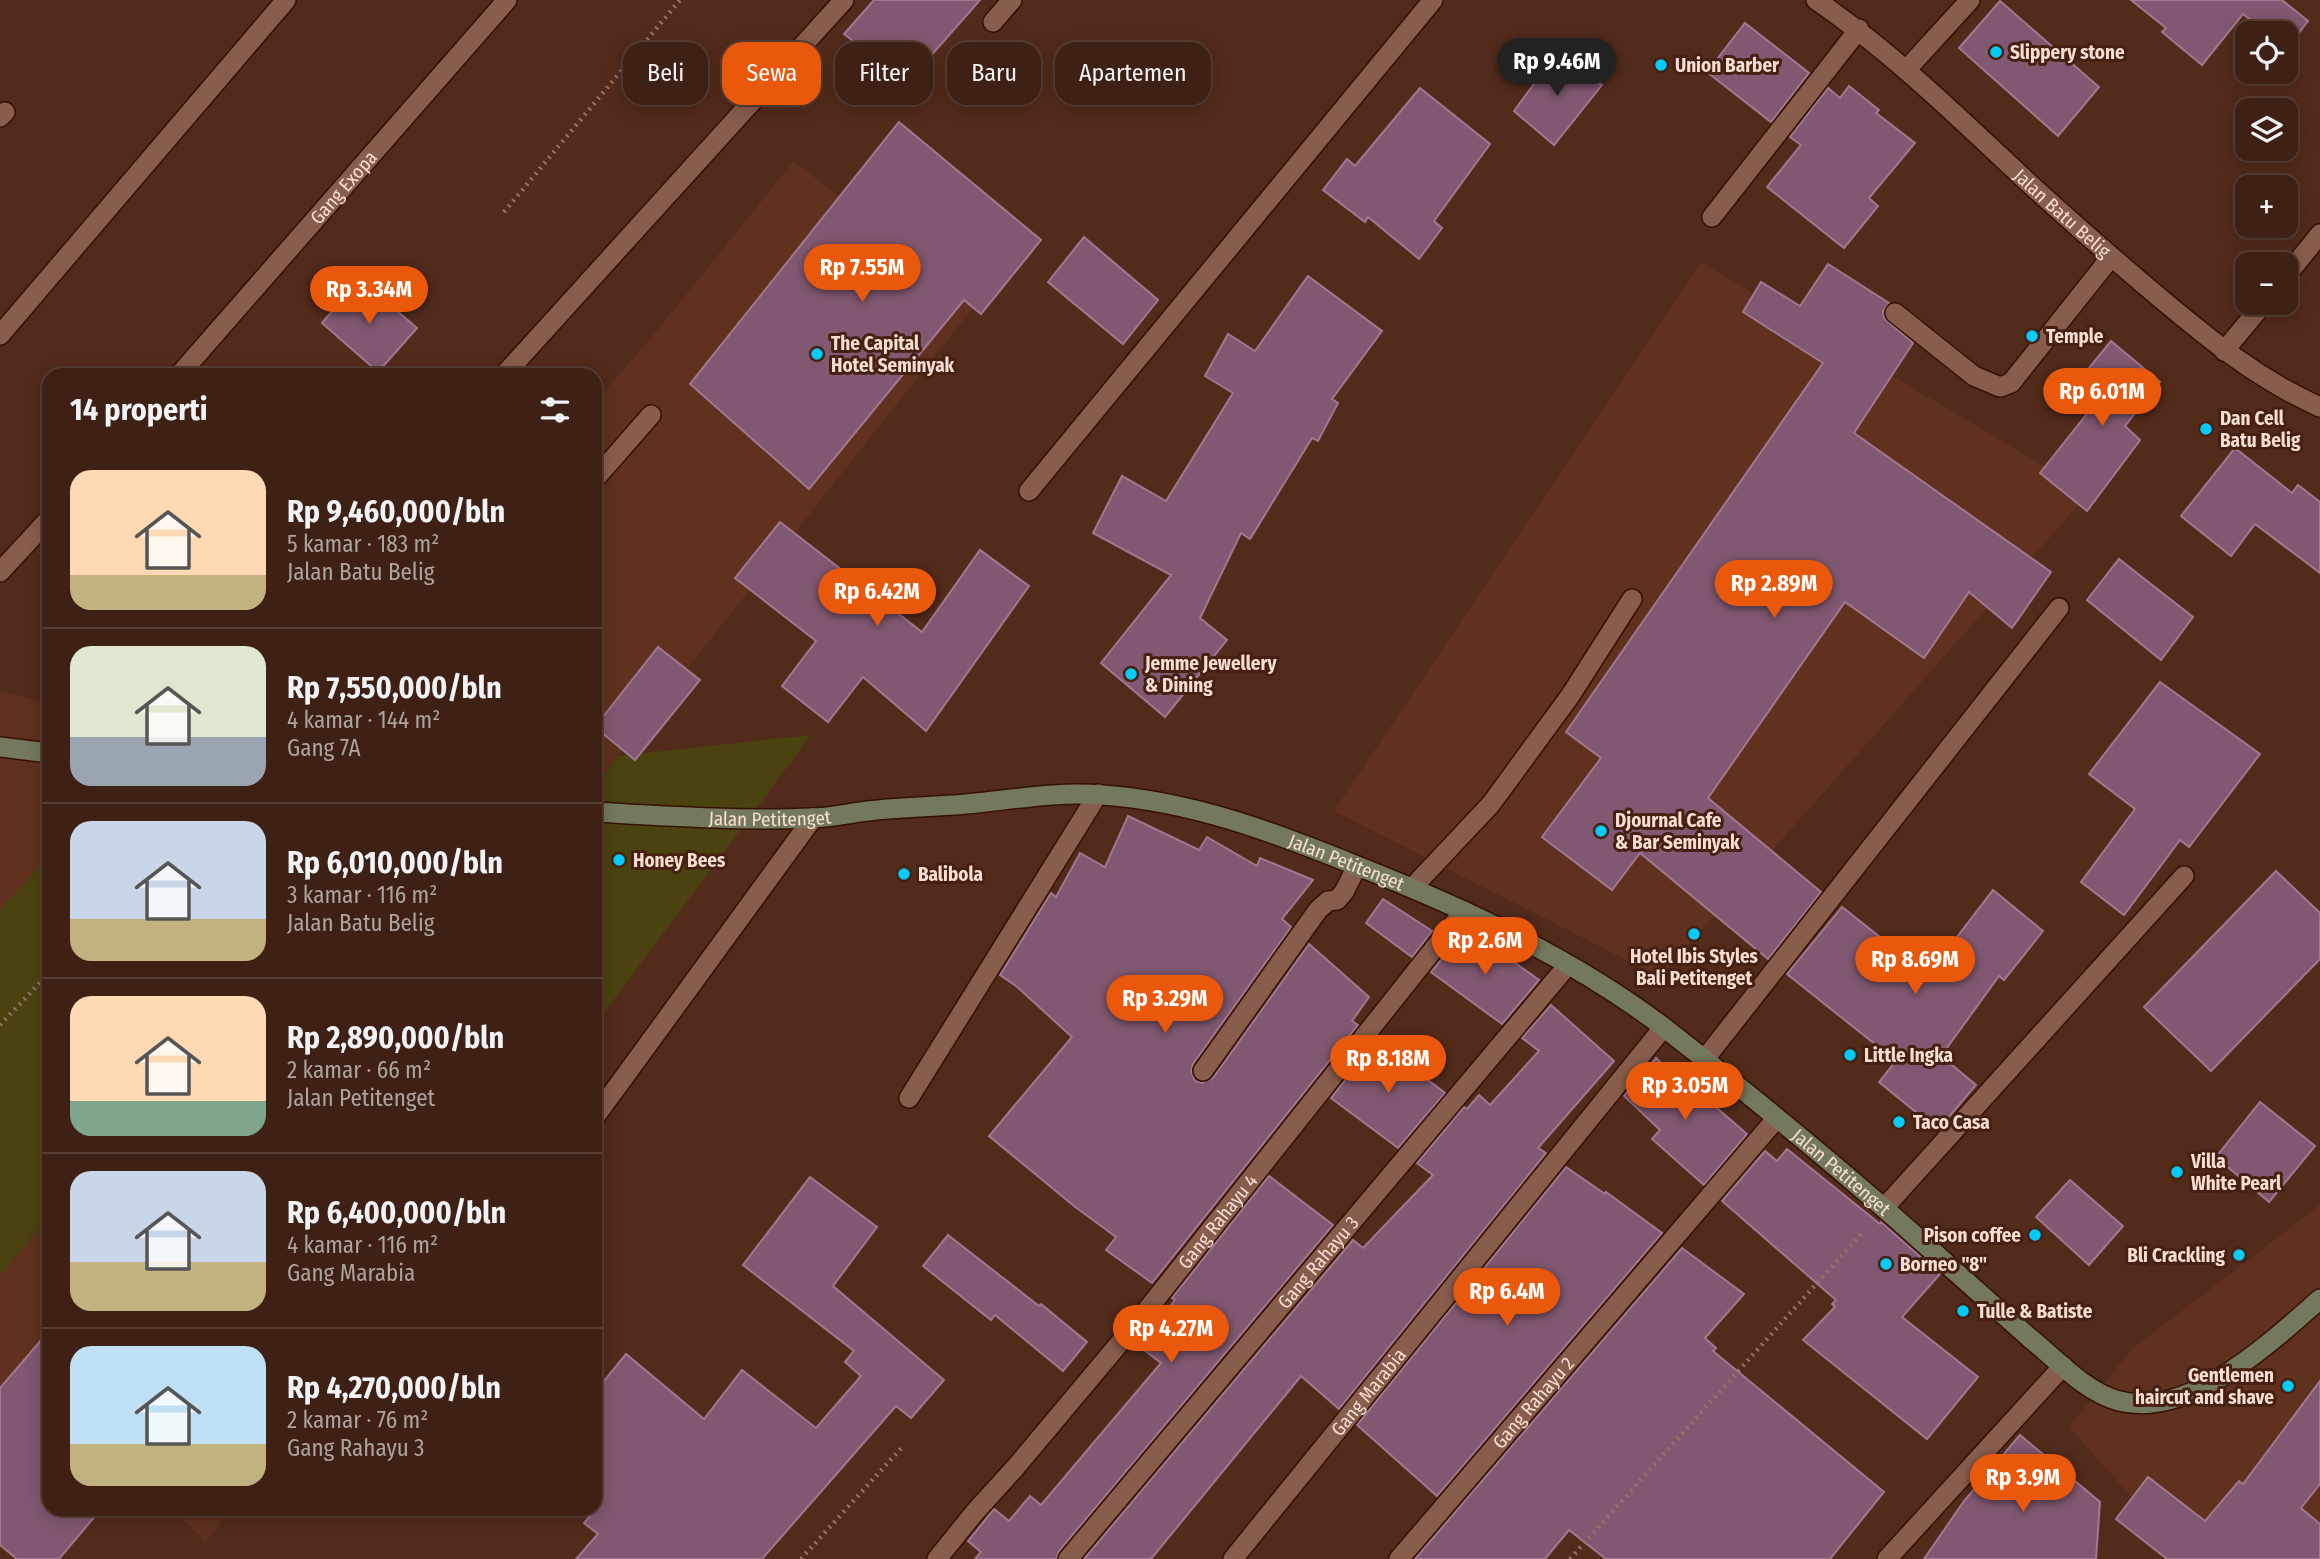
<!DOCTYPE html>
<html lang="id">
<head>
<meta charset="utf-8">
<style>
	body { margin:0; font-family:"Fira Sans Condensed",sans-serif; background:#45281d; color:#f1f3f6; height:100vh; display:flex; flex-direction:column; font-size:26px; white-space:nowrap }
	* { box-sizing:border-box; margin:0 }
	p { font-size:23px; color:#ada3a0 }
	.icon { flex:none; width:38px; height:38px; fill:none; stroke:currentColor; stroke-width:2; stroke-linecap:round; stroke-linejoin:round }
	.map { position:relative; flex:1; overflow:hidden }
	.details { position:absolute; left:42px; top:368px; width:560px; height:1148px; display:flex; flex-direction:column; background:#3e2014; border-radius:21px; box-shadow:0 4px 18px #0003,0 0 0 2px #573e34 }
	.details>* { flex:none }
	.hud { position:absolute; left:623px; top:42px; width:665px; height:63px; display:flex; gap:14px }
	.fabs { position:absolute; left:2235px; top:21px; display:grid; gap:14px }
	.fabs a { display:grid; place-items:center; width:63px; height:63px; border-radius:14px; background:#3e2014; box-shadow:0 4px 18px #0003,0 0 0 2px #573e34; font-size:35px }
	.price { position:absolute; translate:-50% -60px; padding:0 16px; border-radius:24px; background:#ea580c; color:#fff; font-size:23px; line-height:46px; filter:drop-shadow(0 2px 4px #0008) }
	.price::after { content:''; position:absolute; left:50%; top:42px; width:21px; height:16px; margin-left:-10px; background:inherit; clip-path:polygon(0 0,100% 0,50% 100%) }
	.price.on { background:#222; color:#fff }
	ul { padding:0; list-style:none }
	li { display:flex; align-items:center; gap:21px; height:175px; padding:0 28px }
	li+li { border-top:2px solid #573e34 }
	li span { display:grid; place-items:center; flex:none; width:196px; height:140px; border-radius:21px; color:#555 }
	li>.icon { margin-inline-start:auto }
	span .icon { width:84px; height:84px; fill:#fffc; stroke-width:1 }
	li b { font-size:30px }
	h2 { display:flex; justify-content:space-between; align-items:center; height:84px; padding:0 28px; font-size:30px }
	.chip { padding:0 24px; border-radius:21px; background:#3e2014; box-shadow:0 4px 18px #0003,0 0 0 2px #573e34; font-size:24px; line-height:63px }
	.chip.on { background:#ea580c; color:#fff }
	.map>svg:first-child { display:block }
	.built { fill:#5f311e }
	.green { fill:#4a430f }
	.building { fill:#805871; stroke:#a27791; stroke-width:2 }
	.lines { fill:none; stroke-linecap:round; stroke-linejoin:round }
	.service-casing { stroke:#361103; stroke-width:22 }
	.minor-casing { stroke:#361103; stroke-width:22 }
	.tertiary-casing { stroke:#361103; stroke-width:22 }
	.secondary-casing { stroke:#361103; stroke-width:22 }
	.path { stroke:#957466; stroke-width:4.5; stroke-dasharray:2 5; stroke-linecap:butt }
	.service { stroke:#895d4c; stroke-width:19 }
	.minor { stroke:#895d4c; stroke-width:19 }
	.tertiary { stroke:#895d4c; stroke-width:19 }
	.secondary { stroke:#74785d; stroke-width:19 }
	.poi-dot { fill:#00cbf9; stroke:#472011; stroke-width:2.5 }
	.labels { text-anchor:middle; stroke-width:6; stroke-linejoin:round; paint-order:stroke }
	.poi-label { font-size:19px; font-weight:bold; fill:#f8ded4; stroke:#472011; text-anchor:start }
	.street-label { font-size:19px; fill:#f8ded4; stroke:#472011 }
</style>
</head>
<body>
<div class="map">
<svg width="2320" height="1559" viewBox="0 0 2320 1559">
	<rect width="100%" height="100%" fill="#522b1b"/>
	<g class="built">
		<path d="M794,161L976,304L618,756L595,788V403L654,334Z"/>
		<path d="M1701,262L2089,493L1660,977L1334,811Z"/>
		<path d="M0,691L49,704V856L0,910Z"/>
		<path d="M2320,1205V1559H2187L2069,1427L2132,1349Z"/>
		<path d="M49,1217V1489L0,1533V1275Z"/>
		<path d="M172,1509H230L206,1542Z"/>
	</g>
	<g class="green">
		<path d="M811,735L595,1025V788L618,756Z"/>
		<path d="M49,856V1217L0,1275V910Z"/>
	</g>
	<g class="building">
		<path d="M874,0H980L906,84L844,34Z"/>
		<path d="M2131,0H2282L2308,21L2287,49L2286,33H2267L2243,14L2202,65L2162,32L2166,28Z"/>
		<path d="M2000,1L2099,87L2058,136L1959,48Z"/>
		<path d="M1745,23L1809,73L1771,122L1707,72Z"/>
		<path d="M1558,51L1602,85L1554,145L1514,111Z"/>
		<path d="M1849,86L1879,110L1876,113L1915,143L1869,198L1878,206L1844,248L1767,187L1801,145L1790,137L1828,88L1840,98Z"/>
		<path d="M1420,88L1490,144L1434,221L1442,228L1419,259L1368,217L1365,222L1323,190L1347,159L1355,166Z"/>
		<path d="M899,122L1041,240L981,314L964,300L809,489L690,384Z"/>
		<path d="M1084,237L1158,300L1123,344L1048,282Z"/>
		<path d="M1828,264L1889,303L1883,311L1884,318L1913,343L1854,433L2051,572L2012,628L1969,592L1924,658L1845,602L1708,798L1821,892L1768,959L1640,853L1612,890L1542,837L1601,758L1566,732L1823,363L1743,312L1761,282L1800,306Z"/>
		<path d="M1308,276L1382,331L1332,399L1338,403L1318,441L1312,438L1250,539L1241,533L1200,618L1227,640L1165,717L1101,663L1171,575L1093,533L1122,476L1166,501L1233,393L1205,376L1228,334L1255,351Z"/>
		<path d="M360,279L417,328L378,372L322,323Z"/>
		<path d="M2111,341L2160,382L2125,426L2140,440L2087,511L2040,473L2101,396L2080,379Z"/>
		<path d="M2235,448L2292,493L2298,485L2320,502V573L2255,524L2231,556L2181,516Z"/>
		<path d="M780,522L922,632L980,550L1029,586L926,731L863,677L828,722L782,686L816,641L735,578Z"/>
		<path d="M2119,559L2193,617L2161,660L2087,600Z"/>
		<path d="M658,647L700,680L635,760L595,727Z"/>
		<path d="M2160,682L2260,754L2189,847L2180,840L2124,915L2081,882L2135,809L2089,774Z"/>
		<path d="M1128,816L1199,850L1207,837L1257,866L1260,858L1313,880L1282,919L1291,927L1193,1064L1191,1071L1195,1081L1202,1083L1213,1078L1309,944L1369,997L1352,1021L1358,1025L1152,1283L1106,1250L1116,1237L1074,1206L989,1136L1072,1037L1016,986L1000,975L1051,893L1056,897L1080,853L1105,867Z"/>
		<path d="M2276,871L2320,913V959L2211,1071L2144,1007Z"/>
		<path d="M1993,890L2043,931L2004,980L1999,976L1941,1056L1976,1085L1938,1130L1879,1082L1896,1061L1787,974L1842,907L1928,975Z"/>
		<path d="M1383,899L1432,931L1412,957L1366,923Z"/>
		<path d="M1472,932L1539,980L1502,1024L1431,972L1453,945L1459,949Z"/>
		<path d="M1551,1005L1614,1061L1538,1148L1546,1153L1339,1409L1301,1376L1151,1559H1084L1353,1240L1363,1248L1433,1175L1417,1163L1464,1107L1467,1109L1479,1095L1490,1105L1539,1051L1522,1038Z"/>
		<path d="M1376,1041L1445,1093L1398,1148L1331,1098Z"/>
		<path d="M1656,1058L1692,1093L1695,1089L1747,1134L1704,1185L1652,1139L1660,1130L1624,1096Z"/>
		<path d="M2260,1102L2315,1146L2269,1202L2216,1157Z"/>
		<path d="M1787,1149L1880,1224L1881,1222L1940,1274L1902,1317L1978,1377L1927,1439L1803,1340L1835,1307L1832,1304L1836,1300L1722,1201L1765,1151L1777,1161Z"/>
		<path d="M1566,1167L1605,1194L1606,1192L1662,1233L1437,1496L1357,1425Z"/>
		<path d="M1269,1176L1333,1225L1059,1551L1056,1559H975L981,1552L968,1541L994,1509L1009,1521L1030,1496L1041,1505L1161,1363L1139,1346L1175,1300L1172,1298Z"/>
		<path d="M810,1177L877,1227L833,1286L944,1380L911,1418L896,1406L762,1559H576L598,1534L584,1523L595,1510V1392L626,1354L704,1419L742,1370L816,1428L861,1376L845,1362L854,1351L743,1265Z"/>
		<path d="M2070,1180L2123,1226L2089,1265L2036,1217Z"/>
		<path d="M948,1235L1039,1306L1041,1304L1087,1342L1063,1371L995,1315L991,1320L923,1266Z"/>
		<path d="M1682,1248L1744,1294L1705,1338L1716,1348L1713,1351L1884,1492L1830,1559H1606L1569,1530L1545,1559H1415Z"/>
		<path d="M49,1331V1508H102L59,1559H17L0,1545V1388Z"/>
		<path d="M2320,1381V1484L2301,1508L2320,1524V1559H2167L2116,1519L2148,1477L2205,1521L2239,1481L2243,1484Z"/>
		<path d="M2020,1435L2100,1502L2096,1559H1924L1964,1501Z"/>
	</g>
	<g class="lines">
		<g class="service-casing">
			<g id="service">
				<path d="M1907,69L1970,0"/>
				<path d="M1895,313L1974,376L2000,387L2011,383L2111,257"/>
				<path d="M1413,887L1491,804L1570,696L1632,599"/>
				<path d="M1704,1060L2059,608"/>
			</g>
		</g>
		<g class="minor-casing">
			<g id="minor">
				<path d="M993,22L1012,0"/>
				<path d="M0,117L5,112"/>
				<path d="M1712,217L1859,29"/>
				<path d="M2286,276L2320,234"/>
				<path d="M0,335L286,0"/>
				<path d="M2224,351L2264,303"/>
				<path id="s1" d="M180,374L507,0"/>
				<path d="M505,374L844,0"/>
				<path d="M595,479L651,415"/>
				<path d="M1029,491L1433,0"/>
				<path d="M0,572L49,519"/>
				<path d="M1203,1071L1318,910L1328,901L1337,900L1344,892L1357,866"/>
				<path d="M909,1098L1098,794"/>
				<path d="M595,1117L813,818"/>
				<path d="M1884,1208L2184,876"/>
				<path id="s2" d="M937,1559L975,1512L1015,1468L1139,1320L1464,911"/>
				<path id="s3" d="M1068,1559L1568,965"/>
				<path id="s4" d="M1233,1559L1663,1028"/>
				<path id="s5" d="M1399,1559L1776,1119"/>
				<path d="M1887,1559L2063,1366"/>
			</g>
		</g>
		<g class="tertiary-casing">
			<g id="tertiary">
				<path id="s6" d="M1816,0C1890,51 1953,112 2018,173C2062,214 2108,254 2154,293C2208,338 2255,378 2320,407"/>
			</g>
		</g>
		<g class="secondary-casing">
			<g id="secondary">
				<path d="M0,747L49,753"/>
				<path id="s7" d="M595,812C666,816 739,821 810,818C829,818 849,813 868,811C901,807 933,807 966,804C1011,800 1057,791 1102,795C1191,801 1273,832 1355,865C1464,908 1573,958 1666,1029C1740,1087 1814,1147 1885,1209C1934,1252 1982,1296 2031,1339C2057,1360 2085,1392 2119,1401C2190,1419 2270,1343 2320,1299"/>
			</g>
		</g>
		<g class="path">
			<path d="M504,212L680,0"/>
			<path d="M0,1025L49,973"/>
			<path d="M801,1559L904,1445"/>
			<path d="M1570,1559L1861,1234"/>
		</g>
		<use href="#service" class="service"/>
		<use href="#minor" class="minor"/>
		<use href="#tertiary" class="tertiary"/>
		<use href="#secondary" class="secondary"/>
	</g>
	<g class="poi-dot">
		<circle cx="1996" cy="52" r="7"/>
		<circle cx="1661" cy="65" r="7"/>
		<circle cx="2032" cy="336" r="7"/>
		<circle cx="817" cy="354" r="7"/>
		<circle cx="2206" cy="429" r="7"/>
		<circle cx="1131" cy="674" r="7"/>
		<circle cx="1601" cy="831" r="7"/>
		<circle cx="619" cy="860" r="7"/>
		<circle cx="904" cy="874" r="7"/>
		<circle cx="1694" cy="934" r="7"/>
		<circle cx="1850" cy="1055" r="7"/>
		<circle cx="1899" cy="1122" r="7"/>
		<circle cx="2177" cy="1172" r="7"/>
		<circle cx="2035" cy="1235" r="7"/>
		<circle cx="2239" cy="1255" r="7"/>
		<circle cx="1886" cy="1264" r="7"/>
		<circle cx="1963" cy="1311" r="7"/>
		<circle cx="2288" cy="1386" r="7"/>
	</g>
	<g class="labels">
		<g class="poi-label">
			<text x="2010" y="59">Slippery stone</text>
			<text x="1675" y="72">Union Barber</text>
			<text x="2046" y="343">Temple</text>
			<text x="831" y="350">The Capital<tspan x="831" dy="22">Hotel Seminyak</tspan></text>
			<text x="2220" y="425">Dan Cell<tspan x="2220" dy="22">Batu Belig</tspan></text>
			<text x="1145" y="670">Jemme Jewellery<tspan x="1145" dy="22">&amp; Dining</tspan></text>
			<text x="1615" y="827">Djournal Cafe<tspan x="1615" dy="22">&amp; Bar Seminyak</tspan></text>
			<text x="633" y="867">Honey Bees</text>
			<text x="918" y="881">Balibola</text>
			<text x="1694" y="963" text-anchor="middle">Hotel Ibis Styles<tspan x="1694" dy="22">Bali Petitenget</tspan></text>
			<text x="1864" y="1062">Little Ingka</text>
			<text x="1913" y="1129">Taco Casa</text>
			<text x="2191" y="1168">Villa<tspan x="2191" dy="22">White Pearl</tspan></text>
			<text x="2021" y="1242" text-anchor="end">Pison coffee</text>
			<text x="2225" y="1262" text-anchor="end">Bli Crackling</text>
			<text x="1900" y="1271">Borneo "8"</text>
			<text x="1977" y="1318">Tulle &amp; Batiste</text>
			<text x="2274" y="1382" text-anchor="end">Gentlemen<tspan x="2274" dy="22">haircut and shave</tspan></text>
		</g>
		<g class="street-label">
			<text dy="7" stroke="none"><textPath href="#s1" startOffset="248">Gang Exopa</textPath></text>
			<text dy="7" stroke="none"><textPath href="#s6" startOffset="326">Jalan Batu Belig</textPath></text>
			<text dy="7" stroke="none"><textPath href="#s7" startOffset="175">Jalan Petitenget</textPath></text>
			<text dy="7" stroke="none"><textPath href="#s7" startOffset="763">Jalan Petitenget</textPath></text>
			<text dy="7" stroke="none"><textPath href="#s7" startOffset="1351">Jalan Petitenget</textPath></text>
			<text dy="7" stroke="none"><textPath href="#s2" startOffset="439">Gang Rahayu 4</textPath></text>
			<text dy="7" stroke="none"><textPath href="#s3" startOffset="388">Gang Rahayu 3</textPath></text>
			<text dy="7" stroke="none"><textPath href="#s4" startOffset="215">Gang Marabia</textPath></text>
			<text dy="7" stroke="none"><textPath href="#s5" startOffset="206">Gang Rahayu 2</textPath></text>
		</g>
	</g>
</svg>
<div class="fabs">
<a><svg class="icon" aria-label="locate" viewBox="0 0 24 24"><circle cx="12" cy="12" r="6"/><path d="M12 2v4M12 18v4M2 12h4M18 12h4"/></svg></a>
<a><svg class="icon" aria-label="layers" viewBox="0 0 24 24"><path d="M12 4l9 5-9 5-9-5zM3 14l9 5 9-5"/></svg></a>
<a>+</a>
<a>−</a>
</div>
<b class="price on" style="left:1557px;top:98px">Rp 9.46M</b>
<b class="price" style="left:862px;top:304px">Rp 7.55M</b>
<b class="price" style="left:369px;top:326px">Rp 3.34M</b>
<b class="price" style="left:2102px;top:428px">Rp 6.01M</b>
<b class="price" style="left:1774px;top:620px">Rp 2.89M</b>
<b class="price" style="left:877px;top:628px">Rp 6.42M</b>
<b class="price" style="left:1485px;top:977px">Rp 2.6M</b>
<b class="price" style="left:1915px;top:996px">Rp 8.69M</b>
<b class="price" style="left:1165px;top:1035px">Rp 3.29M</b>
<b class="price" style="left:1388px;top:1095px">Rp 8.18M</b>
<b class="price" style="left:1685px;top:1122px">Rp 3.05M</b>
<b class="price" style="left:1507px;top:1328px">Rp 6.4M</b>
<b class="price" style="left:1171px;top:1365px">Rp 4.27M</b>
<b class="price" style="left:2023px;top:1514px">Rp 3.9M</b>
<div class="hud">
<a class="chip">Beli</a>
<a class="chip on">Sewa</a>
<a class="chip">Filter</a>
<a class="chip">Baru</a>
<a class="chip">Apartemen</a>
</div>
<section class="details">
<h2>14 properti<svg class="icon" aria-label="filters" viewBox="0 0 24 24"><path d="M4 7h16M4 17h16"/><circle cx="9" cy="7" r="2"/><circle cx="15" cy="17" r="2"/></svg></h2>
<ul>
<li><span style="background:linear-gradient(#ffd9b3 75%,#c2b280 0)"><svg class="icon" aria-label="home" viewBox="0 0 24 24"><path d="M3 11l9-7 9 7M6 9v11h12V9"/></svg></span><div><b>Rp 9,460,000/bln</b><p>5 kamar · 183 m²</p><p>Jalan Batu Belig</p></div></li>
<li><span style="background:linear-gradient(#dfe7d0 65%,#9aa5b1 0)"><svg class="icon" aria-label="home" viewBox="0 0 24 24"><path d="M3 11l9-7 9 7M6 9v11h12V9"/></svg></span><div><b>Rp 7,550,000/bln</b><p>4 kamar · 144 m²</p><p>Gang 7A</p></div></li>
<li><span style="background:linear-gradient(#c9d6e8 70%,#c2b280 0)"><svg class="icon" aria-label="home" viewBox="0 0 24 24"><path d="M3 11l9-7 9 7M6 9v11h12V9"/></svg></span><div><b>Rp 6,010,000/bln</b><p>3 kamar · 116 m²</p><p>Jalan Batu Belig</p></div></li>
<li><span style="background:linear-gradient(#ffd9b3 75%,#7fa58c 0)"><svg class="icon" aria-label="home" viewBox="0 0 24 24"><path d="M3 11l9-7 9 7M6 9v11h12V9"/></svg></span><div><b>Rp 2,890,000/bln</b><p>2 kamar · 66 m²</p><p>Jalan Petitenget</p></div></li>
<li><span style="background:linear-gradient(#c9d6e8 65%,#c2b280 0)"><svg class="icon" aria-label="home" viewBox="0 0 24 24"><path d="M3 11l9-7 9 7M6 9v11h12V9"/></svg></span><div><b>Rp 6,400,000/bln</b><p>4 kamar · 116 m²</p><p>Gang Marabia</p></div></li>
<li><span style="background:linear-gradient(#bfe0f5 70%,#c2b280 0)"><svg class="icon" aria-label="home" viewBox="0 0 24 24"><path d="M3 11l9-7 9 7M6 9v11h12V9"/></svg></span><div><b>Rp 4,270,000/bln</b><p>2 kamar · 76 m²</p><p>Gang Rahayu 3</p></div></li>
</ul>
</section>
</div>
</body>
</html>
